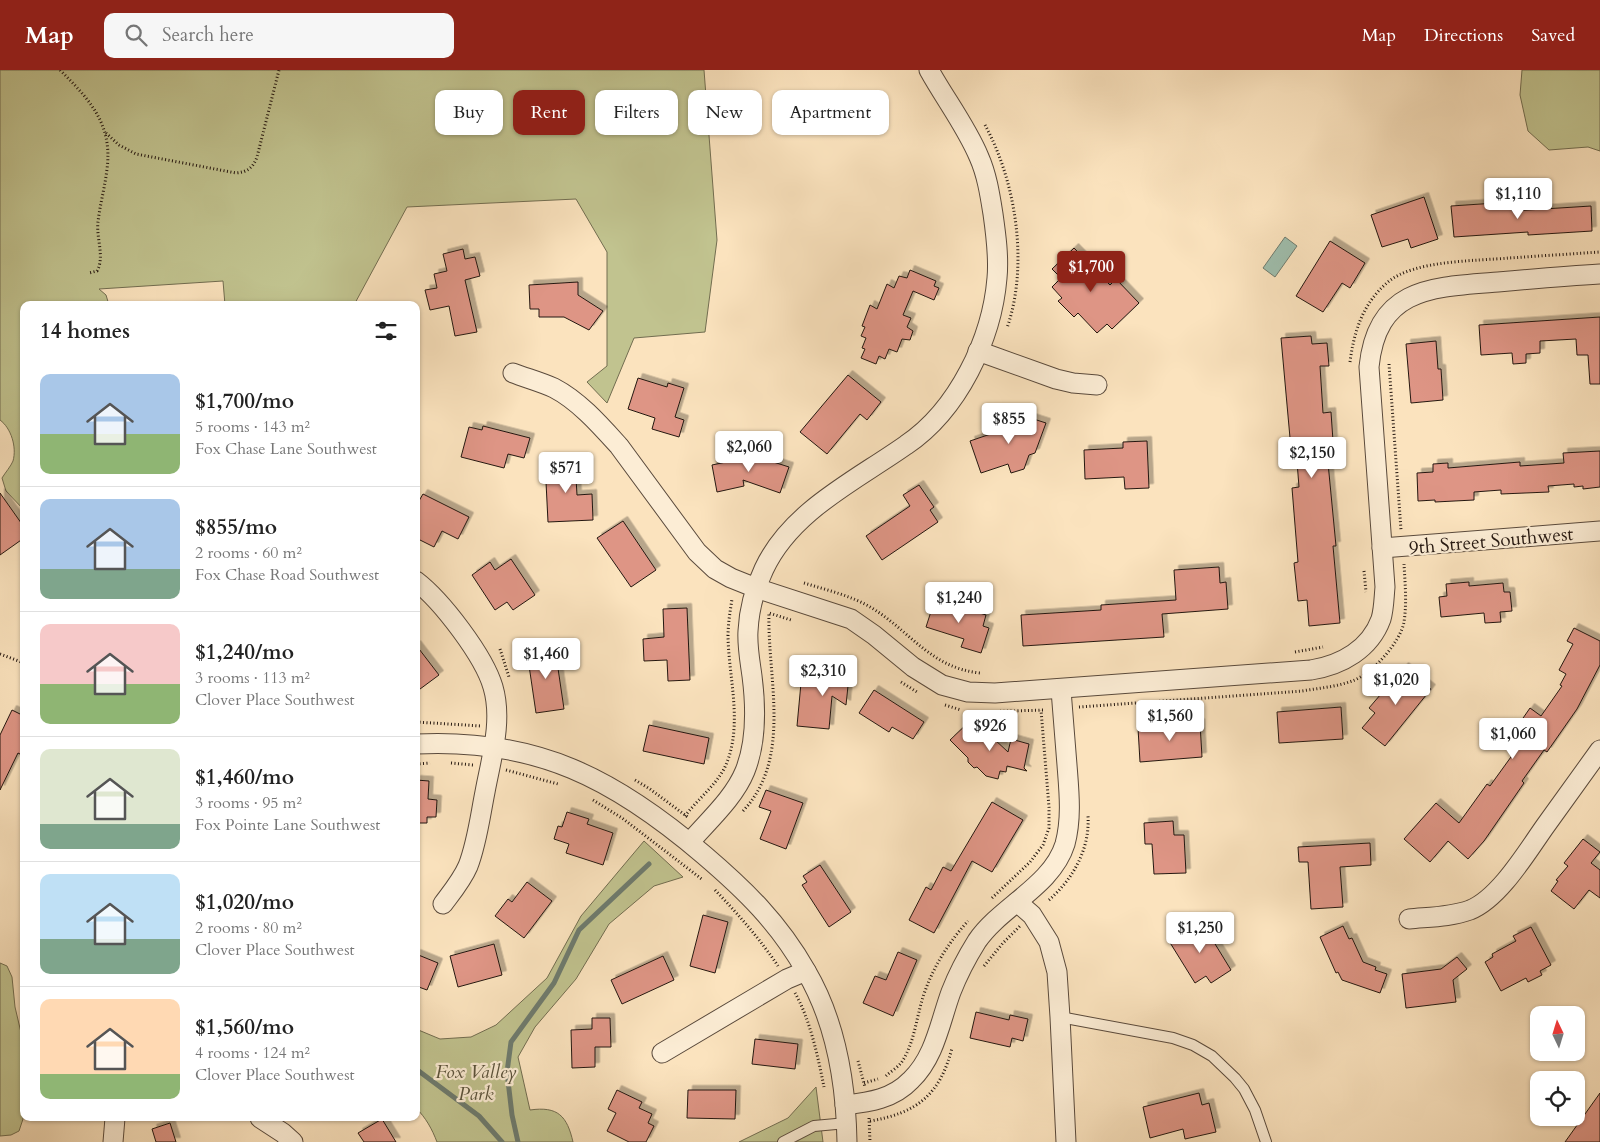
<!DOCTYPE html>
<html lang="en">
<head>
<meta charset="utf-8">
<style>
	body { margin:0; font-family:Cardo,serif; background:#f6f6f6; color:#222; height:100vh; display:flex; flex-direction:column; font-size:19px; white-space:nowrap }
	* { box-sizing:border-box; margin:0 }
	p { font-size:16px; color:#767676 }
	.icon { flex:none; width:28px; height:28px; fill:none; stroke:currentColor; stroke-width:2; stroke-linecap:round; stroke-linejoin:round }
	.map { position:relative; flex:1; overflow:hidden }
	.sheet { position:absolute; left:20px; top:231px; width:400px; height:820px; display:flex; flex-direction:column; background:#fff; border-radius:10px; box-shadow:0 1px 4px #0004 }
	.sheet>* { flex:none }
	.top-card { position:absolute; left:435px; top:20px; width:475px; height:45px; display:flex; gap:10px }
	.needle { width:32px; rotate:356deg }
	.controls { position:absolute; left:1530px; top:936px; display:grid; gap:10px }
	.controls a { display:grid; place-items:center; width:55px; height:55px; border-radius:10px; background:#fff; box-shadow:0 1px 4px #0004; font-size:25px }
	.price { position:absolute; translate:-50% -42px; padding:0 11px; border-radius:5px; background:#fff; color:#222; font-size:16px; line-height:32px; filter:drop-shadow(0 1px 2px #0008) }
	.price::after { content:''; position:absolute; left:50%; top:30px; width:15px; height:11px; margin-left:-8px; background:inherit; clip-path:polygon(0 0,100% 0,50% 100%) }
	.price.on { background:#8f2418; color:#fff }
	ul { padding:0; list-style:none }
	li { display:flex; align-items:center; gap:15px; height:125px; padding:0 20px }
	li+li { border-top:1px solid #e0e0e0 }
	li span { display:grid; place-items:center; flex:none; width:140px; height:100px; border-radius:10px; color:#555 }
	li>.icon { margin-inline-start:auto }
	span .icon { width:60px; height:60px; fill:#fffc; stroke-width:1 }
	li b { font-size:21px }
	h2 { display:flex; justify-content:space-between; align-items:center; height:60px; padding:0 20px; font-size:21px }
	.tag { padding:0 18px; border-radius:10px; background:#fff; box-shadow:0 1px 4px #0004; font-size:18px; line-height:45px }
	.tag.on { background:#8f2418; color:#fff }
	header { display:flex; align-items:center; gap:30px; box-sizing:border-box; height:70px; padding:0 25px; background:#8f2418; color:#fff }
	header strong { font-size:24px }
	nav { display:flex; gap:28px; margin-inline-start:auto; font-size:18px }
	.search { width:350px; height:45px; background:#f6f6f6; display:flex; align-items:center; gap:12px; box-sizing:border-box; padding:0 18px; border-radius:10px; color:#767676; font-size:19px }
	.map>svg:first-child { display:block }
	.green { fill:#c1c38f; stroke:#726d50 }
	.water { fill:#9fbead; stroke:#6e7b6e }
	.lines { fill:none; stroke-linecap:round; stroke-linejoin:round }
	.stream { stroke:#6e7b6e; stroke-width:5 }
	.building { fill:#de9585; stroke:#241710; filter:url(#shadow) }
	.service-casing { stroke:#5a4a3c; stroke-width:12 }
	.minor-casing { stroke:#5a4a3c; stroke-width:21 }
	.path { stroke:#241710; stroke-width:3; stroke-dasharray:1 2.5; stroke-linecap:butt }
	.service { stroke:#fcedd5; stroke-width:10 }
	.minor { stroke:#fcedd5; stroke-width:19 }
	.labels { text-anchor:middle; stroke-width:4.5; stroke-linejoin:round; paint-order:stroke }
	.street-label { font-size:19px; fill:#241710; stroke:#fcedd5 }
	.park-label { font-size:19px; font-style:italic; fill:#5b533c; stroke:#fcedd5 }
</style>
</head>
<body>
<header>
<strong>Map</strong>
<div class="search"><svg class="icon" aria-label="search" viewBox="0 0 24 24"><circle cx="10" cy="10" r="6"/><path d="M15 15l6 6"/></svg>Search here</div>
<nav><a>Map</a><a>Directions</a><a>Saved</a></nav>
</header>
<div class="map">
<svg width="1600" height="1072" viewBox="0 0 1600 1072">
	<defs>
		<filter id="shadow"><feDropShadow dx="4.5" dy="-4.5" stdDeviation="0" flood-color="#0004"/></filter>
	</defs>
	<rect width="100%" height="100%" fill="#fbe3be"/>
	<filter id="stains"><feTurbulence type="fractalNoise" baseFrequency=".004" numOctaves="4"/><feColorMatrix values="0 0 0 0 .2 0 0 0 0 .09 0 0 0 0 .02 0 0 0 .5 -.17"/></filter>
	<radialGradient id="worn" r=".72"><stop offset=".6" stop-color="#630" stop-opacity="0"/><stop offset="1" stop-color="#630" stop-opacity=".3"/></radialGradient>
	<g class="green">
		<path d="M0,0H704L717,170L705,262L634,268L607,333L587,312L607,296V182L576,129L407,137L354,235H225L223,211L99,219L106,225L109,235H24V440L6,421L2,408C5,403 11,396 13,391C17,377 11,358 0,350Z"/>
		<path d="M1522,0H1600V81L1588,77L1549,80L1528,61L1520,25Z"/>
		<path d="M644,771L683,807L654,816L609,854L576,909L535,957L518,987L530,1040C558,1036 567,1046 573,1072H437C432,1059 426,1048 416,1038V959L440,969L471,967L496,955L547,908L581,846Z"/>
		<path d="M0,893L7,896L12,907L15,937L23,971V1049L19,1061L11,1065L0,1066Z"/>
		<path d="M816,1017L823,1072H739L788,1048Z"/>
	</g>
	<path class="water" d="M1285,167L1297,176L1275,207L1263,198Z"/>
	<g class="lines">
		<g class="stream">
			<path d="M416,999L479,1046L502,1072"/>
			<path d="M518,1072L512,1045L507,1002L511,972L554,913L579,860L649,794"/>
		</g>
	</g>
	<g class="building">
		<path d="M1424,127L1438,169L1411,178L1408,169L1382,177L1371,145Z"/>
		<path d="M1511,132L1512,141L1591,136L1592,161L1528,165V162L1454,167L1451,136Z"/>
		<path d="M1330,171L1365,193L1350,218L1342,213L1323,242L1296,226Z"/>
		<path d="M1074,178L1110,215L1116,209L1139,233L1112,259L1107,254L1097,263L1078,243L1074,247L1058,231L1062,228L1052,217L1061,208L1052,199Z"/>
		<path d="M463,179L465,189L475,187L480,206L465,210L477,262L455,266L449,236L430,240L425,220L437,218L434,204L447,201L443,184Z"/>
		<path d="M910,200L936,211L934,216L939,218L934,230L913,221L903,245L911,248L907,257L913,261L910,270L902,269L897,282L889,279L885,289L879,286L876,294L861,288L865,279L862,278L866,268L861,266L865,257L862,256L870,235L877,239L887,214L894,218L899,206L907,208Z"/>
		<path d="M578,212V225L603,241L589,260L564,247H539V239H530L529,215Z"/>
		<path d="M1600,247V314H1590L1588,285H1577L1576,269L1540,271V283L1526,284V293L1513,294L1512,283L1481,285L1479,255Z"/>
		<path d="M1311,266L1312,274L1327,273L1329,296H1320L1323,343L1331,342L1333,371L1326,372L1336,476H1333L1340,553L1309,556L1307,530L1298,531L1294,493L1298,492L1292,418L1299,417L1296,379H1291L1281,268Z"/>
		<path d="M1436,271L1438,299H1441L1443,330L1411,333L1406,274Z"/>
		<path d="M848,305L881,332L867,350L860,344L827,384L800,362Z"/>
		<path d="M638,308L667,317L668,313L684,318L675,347L684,350L679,367L652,359L655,348L628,339Z"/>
		<path d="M1018,344L1046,353L1035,383L1029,385L1024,399L1011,403L1008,394L981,403L970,371L1014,356Z"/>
		<path d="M483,356L530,368L524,388L508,384L504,398L461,387L469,357L482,360Z"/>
		<path d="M1147,371L1149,418L1125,419L1124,407L1085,409L1084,380L1123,378V372Z"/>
		<path d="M1600,381V417L1583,419V416L1574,417V414L1548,416L1549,422L1501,424V420L1474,422V430L1435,432V430L1418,431L1417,403L1433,402V394L1448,393V398L1520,392V396L1564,393L1563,383Z"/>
		<path d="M739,384L760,391L761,388L789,397L780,423L743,410L744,416L717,422L712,395L726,392L724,387Z"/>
		<path d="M575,391L577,425L592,424L593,450L548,452L545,392Z"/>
		<path d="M919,415L934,437L930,440L938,452L882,490L866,466L910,436L903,425Z"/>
		<path d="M0,423L24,457V468L0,485Z"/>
		<path d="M423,424L469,447L458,469L442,461L434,477L416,468V436Z"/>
		<path d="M623,451L656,500L631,517L597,468Z"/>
		<path d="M511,489L535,525L513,540L507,532L495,540L472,505L490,492L495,500Z"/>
		<path d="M1219,497L1220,513L1226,512L1228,539L1162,544L1164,567L1023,576L1021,545L1101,540V535L1176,530L1174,500Z"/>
		<path d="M1469,512V516L1503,513L1504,522H1510L1512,541L1500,542L1501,552L1485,553L1484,543L1441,547L1439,527L1447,526L1446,514Z"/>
		<path d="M935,529L986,545L983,556L989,558L981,583L961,577L964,569L926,557Z"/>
		<path d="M687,538L690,610L668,611L667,590L644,591L643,569L664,567L663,539Z"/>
		<path d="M1574,558L1600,571V595L1577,639L1547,682L1544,680L1522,711L1524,713L1484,771L1468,789L1448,771L1430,792L1404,769L1436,733L1459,753L1487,714L1490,716L1516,680L1510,675L1525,653L1521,651L1530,638L1541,646L1562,616L1560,615L1566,604L1559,600L1573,574L1567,571Z"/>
		<path d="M416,575L439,605L416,622Z"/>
		<path d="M555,578L564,639L536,643L527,582Z"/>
		<path d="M823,594L850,597L846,635L832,626L829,659L797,656L801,613L821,615Z"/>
		<path d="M1404,597L1431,619L1385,676L1362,658L1375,643L1369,638Z"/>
		<path d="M874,620L924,652L913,669L892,657L889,662L859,643Z"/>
		<path d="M1341,637L1343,669L1279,673L1277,642Z"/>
		<path d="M12,640L24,646V686L18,683L0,720V665Z"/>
		<path d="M970,651L990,671L993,668L1008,682L1011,669L1029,674L1024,698L1027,701L1007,696L1006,702L1000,701L998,709L986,706L977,697L974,698L968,692V688L950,670Z"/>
		<path d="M1200,653L1202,687L1140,692L1138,658Z"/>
		<path d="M649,655L709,668L704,694L643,681Z"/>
		<path d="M416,710L429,711L428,729L437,730L436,747H427V753H416Z"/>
		<path d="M766,720L803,733L786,779L760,769L771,741L759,737Z"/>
		<path d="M992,732L1023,750L992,802L972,791L934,863L909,850L926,817L931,820L943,797L951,801Z"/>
		<path d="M567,742L589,749L587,754L613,763L603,795L566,783L569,774L554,769L558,756L562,757Z"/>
		<path d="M1173,751L1174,765H1184L1186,803L1154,804L1152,774H1145L1144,753Z"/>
		<path d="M1583,769L1600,782L1591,793L1600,800V828L1589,820L1574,839L1551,821L1558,811L1556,810L1568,796L1564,793Z"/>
		<path d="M1370,773L1371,795L1340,797L1343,837L1311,839L1308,792H1299L1298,777Z"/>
		<path d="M820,795L851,842L829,857L802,815L807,812L803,806Z"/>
		<path d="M527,812L552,831L524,868L495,846L508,829L512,832Z"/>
		<path d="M703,845L728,852L715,903L690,896Z"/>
		<path d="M1201,851L1231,900L1211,913L1206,906L1195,913L1169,871Z"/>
		<path d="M1343,856L1349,869L1352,868L1363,892L1376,897L1375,900L1387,904L1380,923L1342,910L1338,902L1336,903L1320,867Z"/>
		<path d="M1531,857L1551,895L1540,901L1542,905L1528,912L1526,908L1501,921L1485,892L1493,887L1492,884L1516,871L1513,866Z"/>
		<path d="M494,874L502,905L458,917L450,886Z"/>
		<path d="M898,882L917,890L893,946L863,933L875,906L886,910Z"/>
		<path d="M416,884L438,893L427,920L416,916Z"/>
		<path d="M663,886L674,910L622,934L611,910Z"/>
		<path d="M1457,887L1467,899L1453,910L1456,932L1406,938L1402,904L1441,899Z"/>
		<path d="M976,942L1009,950L1010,945L1028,949L1023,971L1012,968L1010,977L970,968Z"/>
		<path d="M592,948H610L611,977H595V997L572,998L571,960L592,959Z"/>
		<path d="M755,969L798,974L795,999L752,994Z"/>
		<path d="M617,1020L642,1032L639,1038L652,1044L648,1053L654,1056L646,1072H629L607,1061L616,1043L608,1039Z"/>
		<path d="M688,1020H736L735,1049L687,1048Z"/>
		<path d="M1199,1023L1202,1035L1209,1033L1216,1062L1185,1069L1183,1059L1150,1068L1143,1037Z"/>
		<path d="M1600,1023V1072H1565Z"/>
		<path d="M382,1049L396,1072H364L358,1063Z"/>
		<path d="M170,1053L176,1072H156L152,1059Z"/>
	</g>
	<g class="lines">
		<g class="service-casing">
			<g id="service">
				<path d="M1060,947L1173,968L1193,975L1212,986L1235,1008L1244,1019L1255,1040L1266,1072"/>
				<path d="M783,1072L814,1056L847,1053"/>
			</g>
		</g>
		<g class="minor-casing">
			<g id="minor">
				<path d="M978,281L1056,309L1073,313L1097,315"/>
				<path d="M513,303C526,308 541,312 554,318C579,331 600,355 619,376L697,482L715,499L731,508L756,518L851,549L874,565L913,597L942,615L968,622L995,623L1311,600C1342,595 1370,579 1381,549C1384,539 1384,527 1385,517L1369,297C1377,217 1432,217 1498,212C1532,209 1566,206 1600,204"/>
				<path d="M1382,478L1600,461"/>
				<path d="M416,511C442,531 484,586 493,617C503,651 491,689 485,722C480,747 477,773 468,796C462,810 452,822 443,834"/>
				<path d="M416,674C537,668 615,709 704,785C745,820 779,853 806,901C836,952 846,1013 847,1072"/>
				<path d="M690,772C709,750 734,728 745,701C757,671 756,637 752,606C750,591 747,576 748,561C749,539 755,518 764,499C791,441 855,411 906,375C958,340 992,269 997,208C999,187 996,165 993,144C990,125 987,105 979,87C966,56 945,29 929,0"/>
				<path d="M1017,832L1032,845L1049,872L1057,902L1060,947L1066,1072"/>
				<path d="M1409,849C1429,847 1451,847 1470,840C1500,828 1528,780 1546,755C1564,730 1582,705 1600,680"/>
				<path d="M662,983L787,909L806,901"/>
				<path d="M845,1035C870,1032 893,1029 911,1010C935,987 940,952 951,922C958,904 967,887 977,871C1001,836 1052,816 1065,774C1072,748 1069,721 1067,695C1065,670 1063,645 1061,620"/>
				<path d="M260,1048L283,1063L293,1072"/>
				<path d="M113,1072L115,1048"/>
			</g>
		</g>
		<g class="path">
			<path d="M60,0C89,29 113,54 107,99C105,117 100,134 98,152C96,168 105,187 97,201L89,203"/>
			<path d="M985,55C1016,112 1029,195 1007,258"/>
			<path d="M106,63L119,75L136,84L236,103C247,102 253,98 257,87L279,0"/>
			<path d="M1350,292C1354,261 1363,233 1388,212C1414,190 1476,191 1509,188C1539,186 1570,184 1600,182"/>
			<path d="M1389,294L1401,460"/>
			<path d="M1364,501L1366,522"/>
			<path d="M804,513C827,520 852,526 872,538C911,562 931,598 980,603"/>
			<path d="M500,579L509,607"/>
			<path d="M1295,582L1323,577"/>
			<path d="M0,584L24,593"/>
			<path d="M901,612L917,622"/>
			<path d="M945,635L961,640"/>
			<path d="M1079,637L1302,621C1319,618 1336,617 1352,611C1372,604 1400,573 1404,552C1407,533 1405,513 1404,494"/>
			<path d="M979,642L1045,640"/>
			<path d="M416,652L481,656"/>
			<path d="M451,693L473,695"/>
			<path d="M416,694L430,693"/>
			<path d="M506,700L558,714"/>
			<path d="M635,710L650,719L689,748"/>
			<path d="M593,730L622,748L703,810"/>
			<path d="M743,741C793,688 767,607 769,543L791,550"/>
			<path d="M685,746C697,730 714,717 724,699C744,658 729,611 728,567C728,554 730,542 732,529"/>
			<path d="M715,820C738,844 760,869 778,896"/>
			<path d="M992,828L1030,792L1043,775L1049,758V737L1041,640"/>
			<path d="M1049,830C1073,809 1090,779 1088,746"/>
			<path d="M984,896L1003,873L1020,856"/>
			<path d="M795,923C810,949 818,987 824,1017"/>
			<path d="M858,991L865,1017"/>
			<path d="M886,1006C890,1002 897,998 901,993C914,975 916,949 923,927C932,899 948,873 968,851"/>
			<path d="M864,1013L878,1009"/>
			<path d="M869,1048L870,1072"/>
			<path d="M870,1051C917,1043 940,1025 952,978"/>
		</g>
		<use href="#service" class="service"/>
		<use href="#minor" class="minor"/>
	</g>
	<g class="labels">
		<g class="street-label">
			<text transform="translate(1491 470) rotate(-5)" y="7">9th Street Southwest</text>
		</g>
		<g class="park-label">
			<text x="476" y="1008">Fox Valley<tspan x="476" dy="22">Park</tspan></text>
		</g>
	</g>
	<rect width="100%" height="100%" filter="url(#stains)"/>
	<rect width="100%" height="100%" fill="url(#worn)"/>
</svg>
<div class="controls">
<a><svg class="needle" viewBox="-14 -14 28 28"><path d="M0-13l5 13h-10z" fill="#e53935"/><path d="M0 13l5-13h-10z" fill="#767676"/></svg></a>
<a><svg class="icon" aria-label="locate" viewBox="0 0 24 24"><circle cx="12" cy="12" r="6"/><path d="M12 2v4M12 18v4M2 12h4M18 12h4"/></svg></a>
</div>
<b class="price" style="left:1518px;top:150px">$1,110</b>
<b class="price on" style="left:1091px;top:223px">$1,700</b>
<b class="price" style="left:1009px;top:375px">$855</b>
<b class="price" style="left:749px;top:403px">$2,060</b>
<b class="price" style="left:1312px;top:409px">$2,150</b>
<b class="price" style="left:566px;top:424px">$571</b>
<b class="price" style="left:959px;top:554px">$1,240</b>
<b class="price" style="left:546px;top:610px">$1,460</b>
<b class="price" style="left:823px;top:627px">$2,310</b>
<b class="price" style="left:1396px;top:636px">$1,020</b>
<b class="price" style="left:1170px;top:672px">$1,560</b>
<b class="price" style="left:990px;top:682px">$926</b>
<b class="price" style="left:1513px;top:690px">$1,060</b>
<b class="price" style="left:1200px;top:884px">$1,250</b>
<div class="top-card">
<a class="tag">Buy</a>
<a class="tag on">Rent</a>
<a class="tag">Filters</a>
<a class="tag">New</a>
<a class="tag">Apartment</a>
</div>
<section class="sheet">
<h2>14 homes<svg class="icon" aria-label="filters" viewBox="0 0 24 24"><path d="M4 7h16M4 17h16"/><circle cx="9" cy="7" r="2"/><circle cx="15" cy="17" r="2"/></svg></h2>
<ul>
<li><span style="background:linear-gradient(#a9c7e8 60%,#8fb573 0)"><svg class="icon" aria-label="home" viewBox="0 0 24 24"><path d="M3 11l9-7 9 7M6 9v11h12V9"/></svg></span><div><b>$1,700/mo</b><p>5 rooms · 143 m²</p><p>Fox Chase Lane Southwest</p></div></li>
<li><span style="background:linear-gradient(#a9c7e8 70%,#7fa58c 0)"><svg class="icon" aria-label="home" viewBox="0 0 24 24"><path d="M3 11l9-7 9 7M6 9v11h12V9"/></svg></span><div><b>$855/mo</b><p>2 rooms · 60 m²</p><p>Fox Chase Road Southwest</p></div></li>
<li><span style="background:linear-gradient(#f6c9c9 60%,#8fb573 0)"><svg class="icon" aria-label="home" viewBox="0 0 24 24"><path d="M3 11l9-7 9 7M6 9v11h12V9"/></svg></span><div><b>$1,240/mo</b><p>3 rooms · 113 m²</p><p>Clover Place Southwest</p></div></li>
<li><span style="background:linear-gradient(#dfe7d0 75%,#7fa58c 0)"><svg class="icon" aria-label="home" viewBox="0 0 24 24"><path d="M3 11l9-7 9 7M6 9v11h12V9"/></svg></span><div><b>$1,460/mo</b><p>3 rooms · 95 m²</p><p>Fox Pointe Lane Southwest</p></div></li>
<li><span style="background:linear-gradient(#bfe0f5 65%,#7fa58c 0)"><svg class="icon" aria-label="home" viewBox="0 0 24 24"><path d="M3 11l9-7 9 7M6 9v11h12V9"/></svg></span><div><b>$1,020/mo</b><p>2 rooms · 80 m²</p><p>Clover Place Southwest</p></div></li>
<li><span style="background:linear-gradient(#ffd9b3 75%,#8fb573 0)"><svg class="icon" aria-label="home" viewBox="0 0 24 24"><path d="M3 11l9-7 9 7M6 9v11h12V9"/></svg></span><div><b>$1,560/mo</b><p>4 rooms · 124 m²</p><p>Clover Place Southwest</p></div></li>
</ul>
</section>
</div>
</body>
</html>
